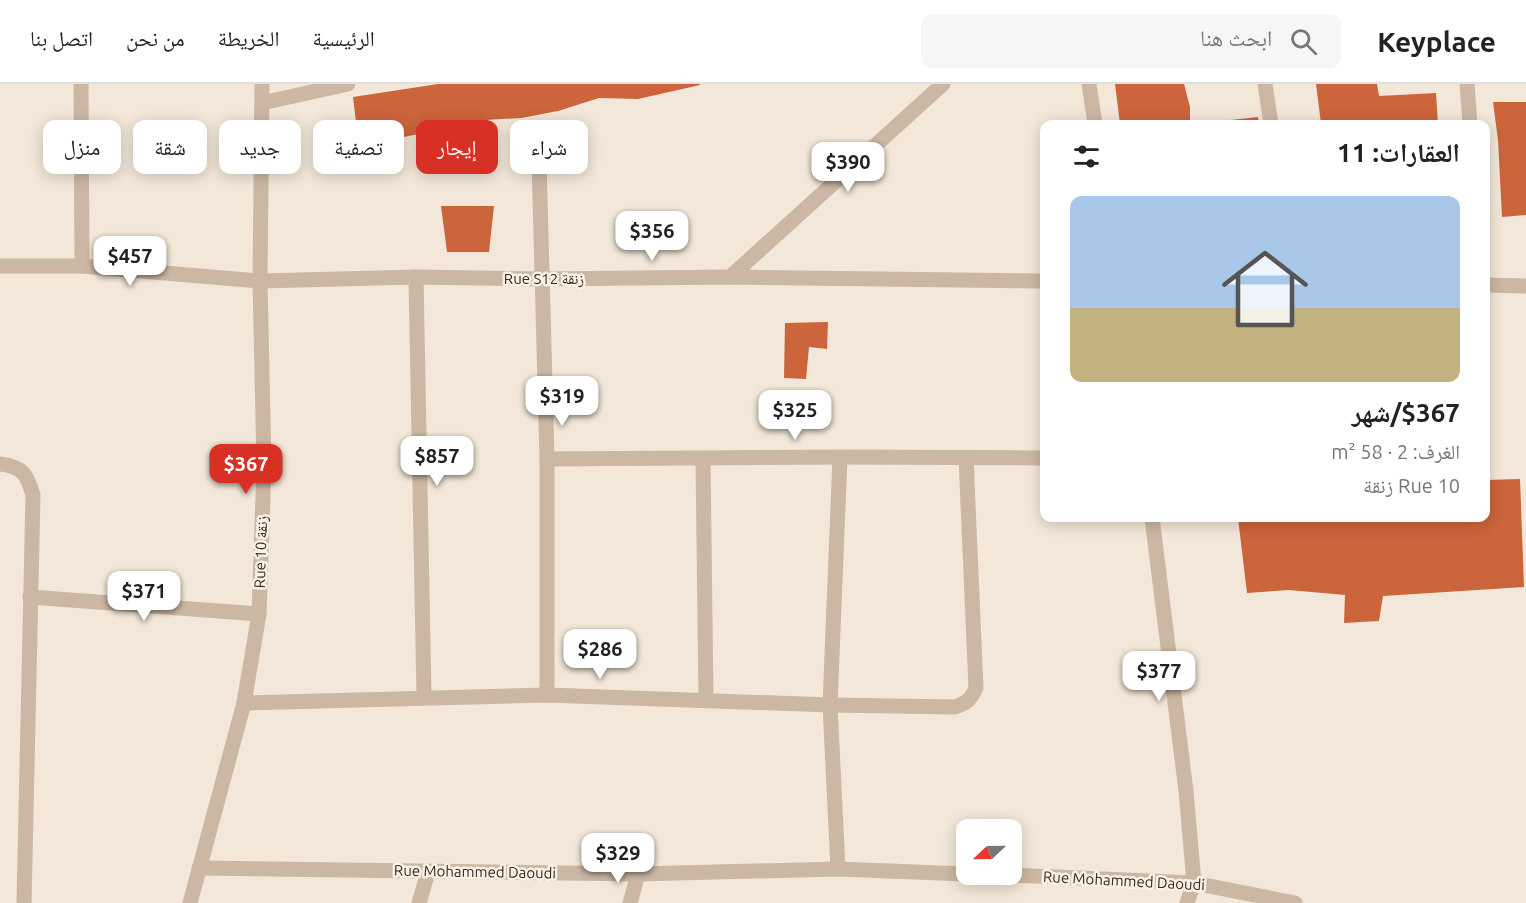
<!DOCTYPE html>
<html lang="ar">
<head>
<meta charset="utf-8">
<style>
	body { margin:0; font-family:Ubuntu,"Noto Naskh Arabic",sans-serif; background:#f6f6f6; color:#222; direction:rtl; height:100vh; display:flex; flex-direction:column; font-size:22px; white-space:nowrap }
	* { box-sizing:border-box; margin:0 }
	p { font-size:20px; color:#767676 }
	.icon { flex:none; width:33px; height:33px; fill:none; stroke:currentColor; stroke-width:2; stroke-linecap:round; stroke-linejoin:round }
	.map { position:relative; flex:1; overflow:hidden; direction:ltr }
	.sheet { position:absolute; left:1040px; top:36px; width:450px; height:402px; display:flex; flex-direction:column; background:#fff; border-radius:12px; box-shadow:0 3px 15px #0003; direction:rtl }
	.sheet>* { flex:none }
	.banner { position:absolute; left:18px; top:36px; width:570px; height:54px; direction:rtl; display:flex; gap:12px }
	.needle { width:39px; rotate:248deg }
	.controls { position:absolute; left:956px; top:735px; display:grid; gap:12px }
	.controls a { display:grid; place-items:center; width:66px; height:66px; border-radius:12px; background:#fff; box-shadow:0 3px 15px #0003; font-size:30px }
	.price { position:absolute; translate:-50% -51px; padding:0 14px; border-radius:12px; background:#fff; color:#222; font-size:20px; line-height:39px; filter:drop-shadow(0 2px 3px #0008) }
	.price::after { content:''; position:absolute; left:50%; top:36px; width:18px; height:14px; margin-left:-9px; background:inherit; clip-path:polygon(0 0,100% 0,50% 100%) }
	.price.current { background:#d93025; color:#fff }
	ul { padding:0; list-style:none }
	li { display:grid; align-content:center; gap:12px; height:318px; padding:0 30px }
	li span { display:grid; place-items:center; height:186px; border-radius:12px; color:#555 }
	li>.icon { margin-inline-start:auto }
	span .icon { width:108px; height:108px; fill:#fffc; stroke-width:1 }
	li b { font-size:26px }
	h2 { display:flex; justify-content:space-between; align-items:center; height:72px; padding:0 30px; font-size:26px }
	.tag { padding:0 21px; border-radius:12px; background:#fff; box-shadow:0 3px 15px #0003; font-size:21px; line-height:54px }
	.tag.current { background:#d93025; color:#fff }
	header { display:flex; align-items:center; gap:36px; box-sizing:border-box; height:84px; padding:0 30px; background:#fff; border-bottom:2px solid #e0e0e0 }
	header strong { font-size:28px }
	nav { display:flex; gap:33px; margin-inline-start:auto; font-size:21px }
	.search { width:420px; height:54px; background:#f6f6f6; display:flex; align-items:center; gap:15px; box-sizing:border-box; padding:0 21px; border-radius:12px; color:#767676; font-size:22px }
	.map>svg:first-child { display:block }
	.building { fill:#cc643c }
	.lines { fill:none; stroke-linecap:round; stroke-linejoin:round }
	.minor { stroke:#cbb7a3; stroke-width:15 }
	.labels { text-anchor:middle; stroke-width:5; stroke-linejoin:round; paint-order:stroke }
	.street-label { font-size:15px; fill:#352b26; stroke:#faf1e4 }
</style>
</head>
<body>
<header>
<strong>Keyplace</strong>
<div class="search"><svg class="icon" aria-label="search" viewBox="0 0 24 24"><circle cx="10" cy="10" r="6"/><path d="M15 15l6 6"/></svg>ابحث هنا</div>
<nav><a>الرئيسية</a><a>الخريطة</a><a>من نحن</a><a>اتصل بنا</a></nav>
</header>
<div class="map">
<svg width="1526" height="819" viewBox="0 0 1526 819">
	<rect width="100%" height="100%" fill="#f2e7d8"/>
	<g class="building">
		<path d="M438,0H700V1L638,15L599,14L558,27L521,34L485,36L404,53L358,55L353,13Z"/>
		<path d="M1115,0H1184L1190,23V40H1120Z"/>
		<path d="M1316,0H1377L1379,12L1436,9L1438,40H1321Z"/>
		<path d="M1493,18H1526V131L1502,133L1498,56Z"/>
		<path d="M1258,33L1259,40H1203V39Z"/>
		<path d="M441,122H494L489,168H447Z"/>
		<path d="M828,238L827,265L809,263L806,295L784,294L785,239Z"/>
		<path d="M1520,395L1524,503L1383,512L1379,537L1344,539L1345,511L1289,506L1247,509L1238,434H1485V396Z"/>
	</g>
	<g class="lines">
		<g class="minor">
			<path d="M81,0L82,182"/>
			<path d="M1089,0L1095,40"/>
			<path d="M1265,0L1271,40"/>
			<path d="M1467,0L1470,40"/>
			<path d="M262,19L348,0"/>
			<path d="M539,76L547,375V611"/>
			<path d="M0,182H82L260,197L416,193L542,195L730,193L1044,197"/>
			<path d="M416,193L424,613"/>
			<path d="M730,193L943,0"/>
			<path d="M1485,201L1526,202"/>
			<path d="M547,375L840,373L1044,374"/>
			<path d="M703,375L706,616"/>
			<path d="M0,380C23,383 27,390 33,411L24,819"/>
			<path d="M1152,434L1186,707L1194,799L1187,819"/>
			<path d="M30,513L259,530"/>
			<path d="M244,619L547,611L830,621L955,623C967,619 971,615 976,604L966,374"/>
			<path d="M199,784L638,790L838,785L966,790"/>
			<path d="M838,785L830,621L840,373"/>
			<path d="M988,790L1194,799L1295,819"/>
			<path d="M190,819L244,619L259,530L264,382L260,197L262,0"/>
			<path d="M419,819L428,788"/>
			<path d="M630,819L638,790"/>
		</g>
	</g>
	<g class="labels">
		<g class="street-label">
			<text x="544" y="200">Rue S12 زنقة</text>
			<text transform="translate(261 468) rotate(-88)" y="5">Rue 10 زنقة</text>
			<text transform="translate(475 788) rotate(1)" y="5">Rue Mohammed Daoudi</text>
			<text transform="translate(1124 797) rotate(3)" y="5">Rue Mohammed Daoudi</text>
		</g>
	</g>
</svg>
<div class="controls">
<a><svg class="needle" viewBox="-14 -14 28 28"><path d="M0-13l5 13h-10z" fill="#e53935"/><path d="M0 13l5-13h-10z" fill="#767676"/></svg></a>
</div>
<b class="price" style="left:848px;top:109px">$390</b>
<b class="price" style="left:652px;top:178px">$356</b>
<b class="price" style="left:130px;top:203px">$457</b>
<b class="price" style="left:562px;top:343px">$319</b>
<b class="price" style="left:795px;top:357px">$325</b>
<b class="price" style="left:437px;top:403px">$857</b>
<b class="price current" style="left:246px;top:411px">$367</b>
<b class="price" style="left:144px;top:538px">$371</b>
<b class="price" style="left:600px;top:596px">$286</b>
<b class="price" style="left:1159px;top:618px">$377</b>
<b class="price" style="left:618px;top:800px">$329</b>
<div class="banner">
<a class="tag">شراء</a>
<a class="tag current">إيجار</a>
<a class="tag">تصفية</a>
<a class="tag">جديد</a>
<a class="tag">شقة</a>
<a class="tag">منزل</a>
</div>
<section class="sheet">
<h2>العقارات: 11<svg class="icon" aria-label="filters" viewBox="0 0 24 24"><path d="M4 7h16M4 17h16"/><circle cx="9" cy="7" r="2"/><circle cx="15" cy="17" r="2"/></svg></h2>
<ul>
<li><span style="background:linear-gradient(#a9c7e8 60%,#c2b280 0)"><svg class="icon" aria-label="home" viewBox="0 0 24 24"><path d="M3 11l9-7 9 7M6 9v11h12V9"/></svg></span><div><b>$367/شهر</b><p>الغرف: 2 · 58 m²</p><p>Rue 10 زنقة</p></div></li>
</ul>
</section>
</div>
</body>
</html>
